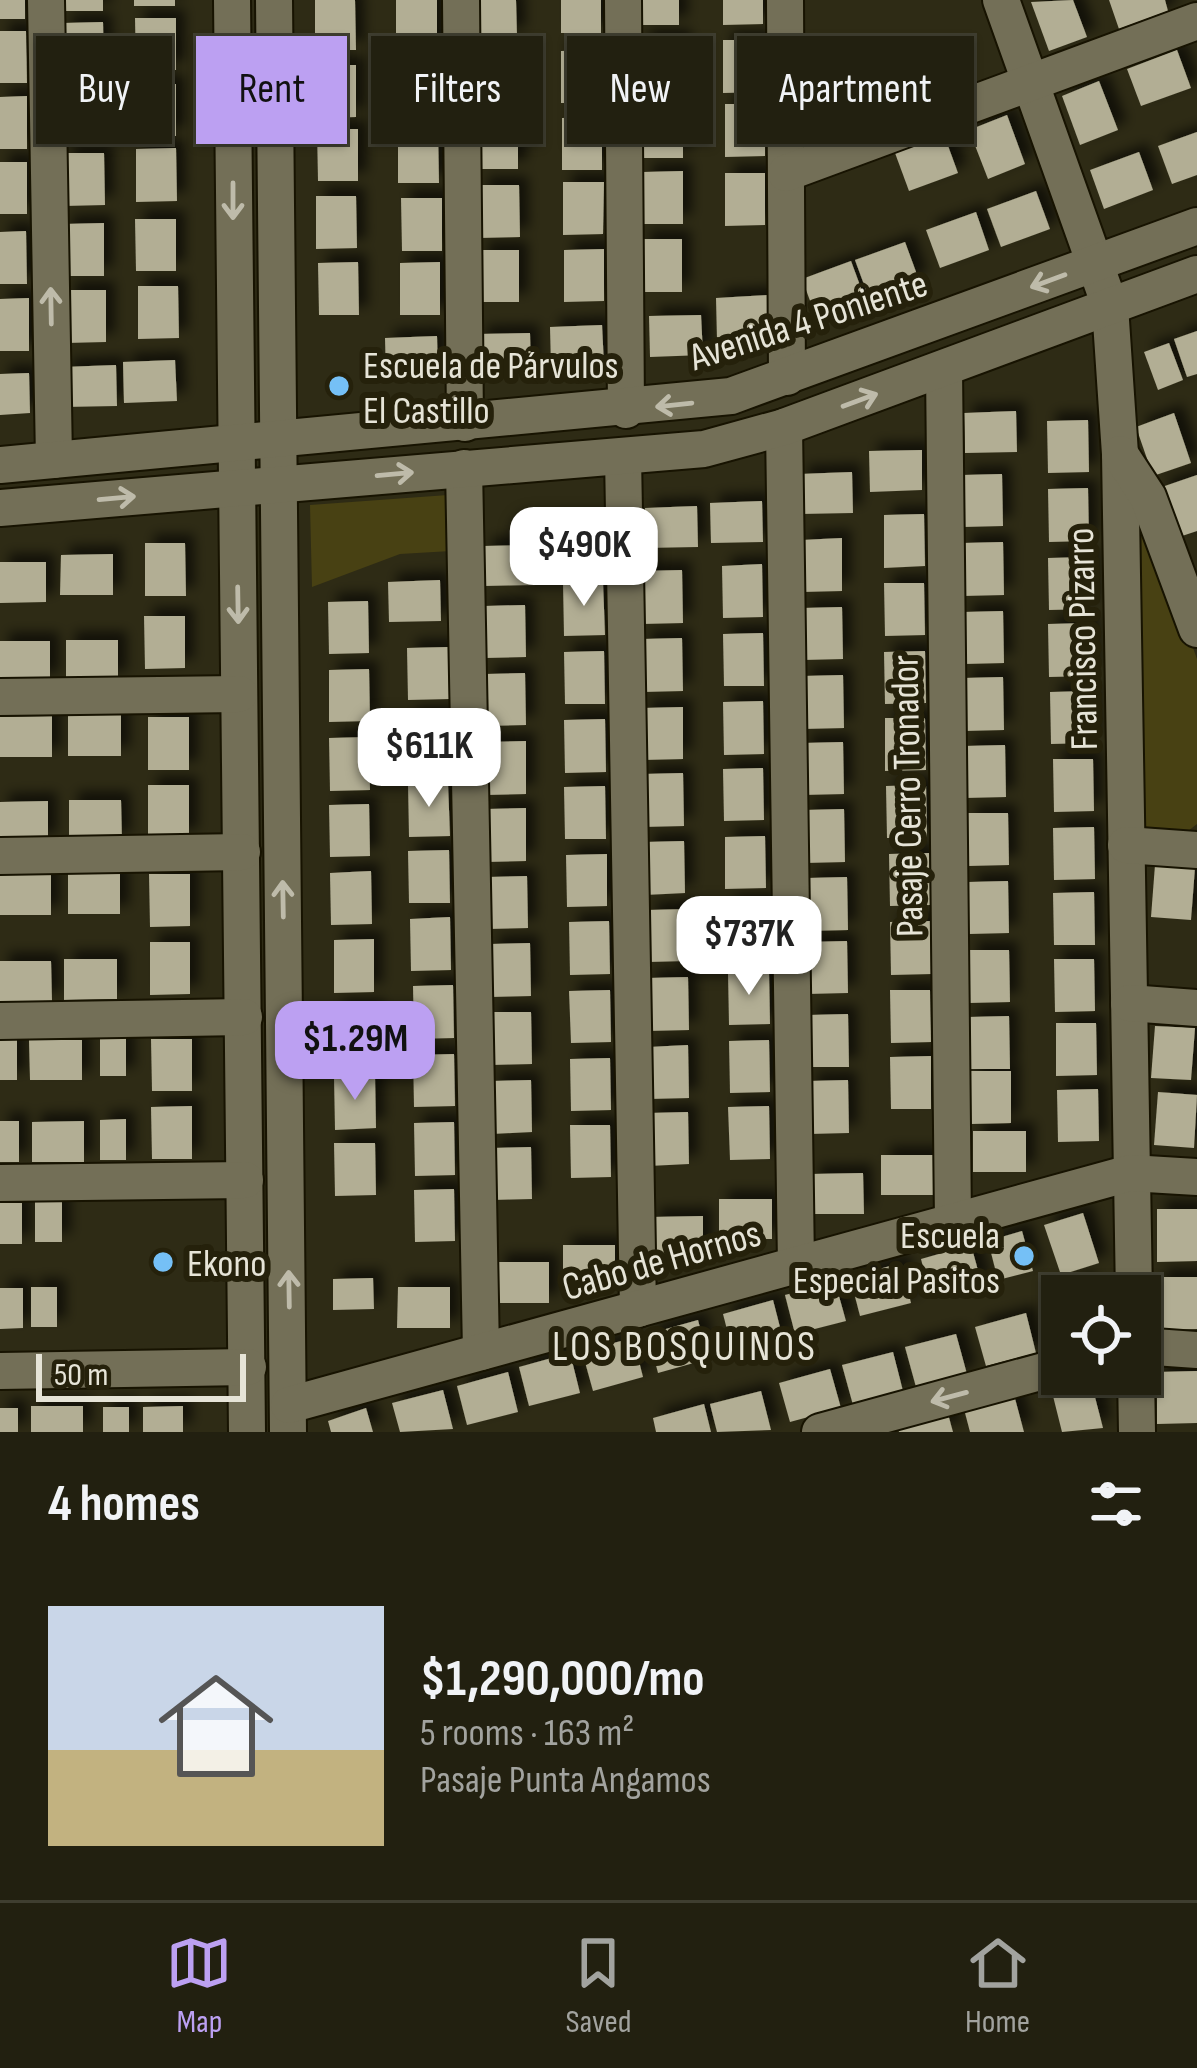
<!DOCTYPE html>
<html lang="en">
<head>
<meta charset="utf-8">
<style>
	body { margin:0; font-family:"Sofia Sans Condensed",sans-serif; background:#2a2819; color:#f1f3f6; height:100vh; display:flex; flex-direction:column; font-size:45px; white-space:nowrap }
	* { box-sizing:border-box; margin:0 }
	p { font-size:39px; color:#a2a39f }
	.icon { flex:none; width:66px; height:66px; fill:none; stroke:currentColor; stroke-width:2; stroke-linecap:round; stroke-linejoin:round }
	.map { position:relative; height:1432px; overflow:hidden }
	.panel { display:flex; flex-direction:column; background:#222010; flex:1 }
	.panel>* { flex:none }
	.banner { position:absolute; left:36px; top:36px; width:1125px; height:108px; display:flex; gap:24px }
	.fabs { position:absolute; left:1041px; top:1275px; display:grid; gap:24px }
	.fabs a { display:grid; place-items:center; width:120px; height:120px; border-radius:0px; background:#222010; box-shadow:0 3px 9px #0004,0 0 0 3px #3f3e30; font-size:60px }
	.scale { position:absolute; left:36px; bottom:30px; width:210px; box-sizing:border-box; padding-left:12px; border:6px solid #e6e4d7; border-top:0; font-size:33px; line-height:42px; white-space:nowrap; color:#e6e4d7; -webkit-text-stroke:9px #25210b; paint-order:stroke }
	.price { position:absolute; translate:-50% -102px; padding:0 27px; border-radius:24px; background:#fff; color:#222; font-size:39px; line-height:78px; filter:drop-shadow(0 3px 6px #0008) }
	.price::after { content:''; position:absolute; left:50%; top:72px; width:36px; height:27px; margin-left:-18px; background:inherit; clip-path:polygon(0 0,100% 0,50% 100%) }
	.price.selected { background:#bca0f2; color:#111 }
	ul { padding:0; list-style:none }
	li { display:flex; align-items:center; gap:36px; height:300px; padding:0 48px }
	li span { display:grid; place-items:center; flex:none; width:336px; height:240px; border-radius:0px; color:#555 }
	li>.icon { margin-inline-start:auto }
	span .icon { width:144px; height:144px; fill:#fffc; stroke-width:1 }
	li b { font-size:51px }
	h2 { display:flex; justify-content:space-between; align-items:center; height:144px; padding:0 48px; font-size:51px }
	.pill { padding:0 42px; border-radius:0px; background:#222010; box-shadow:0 3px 9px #0004,0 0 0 3px #3f3e30; font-size:42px; line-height:108px }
	.pill.selected { background:#bca0f2; color:#111 }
	.menu { display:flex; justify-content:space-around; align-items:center; height:168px; border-top:3px solid #3f3e30; background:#222010; font-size:33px; color:#a2a39f }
	.menu a { display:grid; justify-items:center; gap:6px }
	.menu .selected { color:#bca0f2 }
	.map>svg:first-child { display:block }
	.green { fill:#484113 }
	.building { fill:#b2ae94; filter:url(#shadow) }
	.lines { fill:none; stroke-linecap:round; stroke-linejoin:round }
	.minor-casing { stroke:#171301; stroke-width:40 }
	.minor { stroke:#736f57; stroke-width:36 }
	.oneway { stroke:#bebbaa }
	.poi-dot { fill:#75c0f6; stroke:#25210b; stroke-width:4.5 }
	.labels { text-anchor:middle; stroke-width:12; stroke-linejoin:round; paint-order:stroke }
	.street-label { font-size:39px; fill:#e6e4d7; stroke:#25210b }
	.poi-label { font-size:39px; fill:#e6e4d7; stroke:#25210b; text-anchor:start }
	.neighbourhood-label { font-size:42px; letter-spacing:3px; fill:#e6e4d7; stroke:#25210b }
</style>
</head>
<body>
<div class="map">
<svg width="1197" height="1432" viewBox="0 0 1197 1432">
	<defs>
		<filter id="shadow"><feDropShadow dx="9" dy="-9" stdDeviation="6" flood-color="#0009"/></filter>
	</defs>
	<rect width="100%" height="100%" fill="#2e2b15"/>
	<g class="green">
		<path d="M448,495L451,551L400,554L312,587L310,505Z"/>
		<path d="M1141,503L1197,659V824L1188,831L1143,835Z"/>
	</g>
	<g class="building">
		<rect x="0" y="0" width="25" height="19"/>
		<rect x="62" y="0" width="41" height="11"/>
		<rect x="134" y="0" width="41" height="6"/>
		<path d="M315,0H355L356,50H315Z"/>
		<path d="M396,0H437V50L396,51Z"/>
		<path d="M476,0H516L517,36H476Z"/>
		<rect x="561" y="0" width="40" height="33"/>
		<rect x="638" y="0" width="41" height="25"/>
		<path d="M723,0H763V24L723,25Z"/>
		<path d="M1073,0L1087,37L1049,51L1031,2Z"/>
		<path d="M1109,0H1165L1168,11L1119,29Z"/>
		<path d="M135,18H176V70L136,71Z"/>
		<path d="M103,22L104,75H63V23Z"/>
		<path d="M0,31H26L27,83H0Z"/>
		<path d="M641,38H682L683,90H642Z"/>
		<path d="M723,40H764V92L723,93Z"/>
		<path d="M475,48H516V100L476,101Z"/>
		<path d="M602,50V103H561V51Z"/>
		<path d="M1177,50L1191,88L1141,106L1127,69Z"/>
		<path d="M398,64H438L439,116H398Z"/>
		<path d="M315,65H356V117L315,118Z"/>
		<path d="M1099,81L1118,130L1080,145L1062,96Z"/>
		<path d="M136,84H176V136L136,137Z"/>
		<rect x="64" y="88" width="40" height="53"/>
		<path d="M27,96V149H0V97Z"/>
		<path d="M725,104H765V156L725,157Z"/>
		<path d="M683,105V158H642V106Z"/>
		<path d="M1007,115L1025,164L988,179L969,130Z"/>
		<rect x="478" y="116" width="40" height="53"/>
		<path d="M602,117V170H562V118Z"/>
		<path d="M317,129H358V181H318Z"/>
		<path d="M438,130L439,183H398V131Z"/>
		<path d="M1197,132V175L1172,184L1158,146Z"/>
		<path d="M944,135L958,173L909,191L895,153Z"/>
		<path d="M176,148L177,201L136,202V149Z"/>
		<path d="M1139,152L1153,190L1104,209L1090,170Z"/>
		<path d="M64,153H104L105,205L64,206Z"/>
		<rect x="0" y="162" width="27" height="52"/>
		<path d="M683,171V224H643V172Z"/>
		<path d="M725,173H765V225L725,226Z"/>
		<path d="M563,182H604L603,234L563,235Z"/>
		<path d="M479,185H519L520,237L479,238Z"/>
		<path d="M1036,191L1050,229L1001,247L987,209Z"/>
		<path d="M316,196H356L357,248L316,249Z"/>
		<path d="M401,198H442V251H402Z"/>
		<path d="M976,212L989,250L940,268L926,230Z"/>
		<path d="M135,219H176V271H136Z"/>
		<path d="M104,223V276H64L63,224Z"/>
		<path d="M26,231L27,284H0V232Z"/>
		<path d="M641,239H682V292H642Z"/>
		<path d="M905,242L919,280L869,298L855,260Z"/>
		<path d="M604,249V301L564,302V250Z"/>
		<rect x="479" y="250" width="40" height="52"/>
		<path d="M851,261L865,299L816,317L802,279Z"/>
		<path d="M358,262L359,315H319L318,263Z"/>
		<path d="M440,262V315H400V263Z"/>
		<path d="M138,286H178L179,338L138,339Z"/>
		<path d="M66,290H106V342L66,343Z"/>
		<path d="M768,295L769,336L717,338L716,298Z"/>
		<path d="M29,298V351H0V299Z"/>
		<path d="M701,315L703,355L650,357L649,316Z"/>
		<path d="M602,325L604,365L551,367L550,327Z"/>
		<path d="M1197,331V374L1187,377L1174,339Z"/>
		<path d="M530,333L531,373L479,375L478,334Z"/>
		<path d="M437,336L438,377L386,379L385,338Z"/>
		<path d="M1169,343L1183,380L1158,390L1144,352Z"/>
		<path d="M175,360L177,401L124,403L123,362Z"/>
		<path d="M116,365L117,406L64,407L63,367Z"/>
		<path d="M29,373L30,413L0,415V374Z"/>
		<path d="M1016,411L1017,452L965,453L964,413Z"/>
		<path d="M1174,413L1191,463L1153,476L1136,427Z"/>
		<path d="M1088,420L1089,472L1048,473L1047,421Z"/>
		<path d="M922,450V490L870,492L869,451Z"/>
		<path d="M852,472L853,513L800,514L799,474Z"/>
		<path d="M1002,474L1003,526L963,527L962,475Z"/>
		<path d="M1197,475V531L1176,538L1159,488Z"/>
		<path d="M1088,488L1089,541L1049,542L1048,489Z"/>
		<path d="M762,501L763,542L711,543L710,503Z"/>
		<path d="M697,506L698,547L645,548V508Z"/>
		<path d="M924,514L925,566L884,568V515Z"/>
		<path d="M602,522L603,563L550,564V524Z"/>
		<path d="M842,538V591L802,592L801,540Z"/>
		<path d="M1003,542L1004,595L963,596L962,543Z"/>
		<path d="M145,543H185L186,596H145Z"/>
		<path d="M535,545L536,585L484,586L483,546Z"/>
		<path d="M113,554V595H60L61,555Z"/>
		<path d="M1089,557L1090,609L1049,610L1048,558Z"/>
		<path d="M0,562H46V602L0,603Z"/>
		<path d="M762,564L763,617L723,618L722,566Z"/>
		<path d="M682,570L683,623L642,624L641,571Z"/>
		<path d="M440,580L441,621L389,622L388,582Z"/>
		<path d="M603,582L605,635L564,636L563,583Z"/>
		<path d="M884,583H924L925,635L885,636Z"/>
		<path d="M368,601L369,653L329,654L328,602Z"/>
		<path d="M525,605L526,657L485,658L484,606Z"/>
		<path d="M842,607L843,659L803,660L802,608Z"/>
		<path d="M1003,611L1004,663L964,664L963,612Z"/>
		<path d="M144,616H185V668L145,669Z"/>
		<path d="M1089,623L1090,676L1049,677L1048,624Z"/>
		<path d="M763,633L764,686H724L723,634Z"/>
		<path d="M682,638L683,691L643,692L642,639Z"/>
		<rect x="66" y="640" width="52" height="40"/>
		<path d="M0,641H50V681L0,682Z"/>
		<path d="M448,647L449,699L408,700L407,648Z"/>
		<path d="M604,651L605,704H565L564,652Z"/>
		<path d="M925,651L926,703L885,704L884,652Z"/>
		<path d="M369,669L370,721L329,722V670Z"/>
		<path d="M525,673L526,725L486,726L485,674Z"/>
		<path d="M843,675L844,728L803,729L802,676Z"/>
		<path d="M1003,677L1004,730L964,731L963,678Z"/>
		<path d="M1090,691L1091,743L1051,744L1050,692Z"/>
		<path d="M763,701L764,754L724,755L723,702Z"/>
		<path d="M683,707V759L643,760L642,708Z"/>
		<rect x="68" y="715" width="53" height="41"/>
		<path d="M448,715L449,768H409L408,716Z"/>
		<path d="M52,716V757H0V717Z"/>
		<rect x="148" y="717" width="41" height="53"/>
		<path d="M885,718H925L926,770L885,771Z"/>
		<path d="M605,719L606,772L565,773L564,720Z"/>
		<path d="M369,737L370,790L330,791L329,738Z"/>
		<path d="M526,741V794L486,795L485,742Z"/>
		<path d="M843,742L844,794L803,795L802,743Z"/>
		<path d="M1005,745L1006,797L965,798L964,746Z"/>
		<path d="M1053,759H1093L1094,811L1054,812Z"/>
		<path d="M763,768L764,820L724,821L723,769Z"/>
		<path d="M683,773L684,826L643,827L642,774Z"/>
		<path d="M448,783L450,836L409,837L408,784Z"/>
		<rect x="148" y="785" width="41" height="53"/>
		<path d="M926,785L927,838H887L886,786Z"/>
		<path d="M605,786L606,839H565L564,787Z"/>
		<path d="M69,800H121L122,841H69Z"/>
		<path d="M48,801V842H0V802Z"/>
		<path d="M369,804L370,856L330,857L329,805Z"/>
		<path d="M526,808V861L486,862V809Z"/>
		<path d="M844,809L845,862L805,863L804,810Z"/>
		<path d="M967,813H1008L1009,865L968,866Z"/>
		<path d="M1094,827L1095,879L1054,880L1053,828Z"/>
		<path d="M765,836L766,888L725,889V837Z"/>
		<path d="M684,841L685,893L645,895L644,842Z"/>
		<path d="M449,850L450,903H409L408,851Z"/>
		<path d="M929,853L930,905L890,906L889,854Z"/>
		<path d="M607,854V906L567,907L566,855Z"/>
		<path d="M1155,865L1195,867L1191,920L1151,917Z"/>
		<path d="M371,871L372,924L331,925L330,873Z"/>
		<rect x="68" y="874" width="52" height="40"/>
		<path d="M149,874H190V926L150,927Z"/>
		<rect x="0" y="875" width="51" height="40"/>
		<path d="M527,876L528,928L488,929L487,877Z"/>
		<path d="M847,877L848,930L808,931L807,878Z"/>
		<path d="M1008,881L1009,933L969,934L968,882Z"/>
		<path d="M1094,892L1095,945H1054L1053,893Z"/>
		<path d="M768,903L769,956L728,957L727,904Z"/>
		<path d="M688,909V961L648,962L647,910Z"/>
		<path d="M450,917L451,970L411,971L410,919Z"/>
		<path d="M609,921L610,974L570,975L569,922Z"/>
		<path d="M930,921L931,974L891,975L890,922Z"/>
		<path d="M374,939V992L334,993V940Z"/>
		<path d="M847,941L848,993L807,994L806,942Z"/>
		<path d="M150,942H190V994L150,995Z"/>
		<path d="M530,943L531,996L491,997L490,944Z"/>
		<path d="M968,950H1009L1010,1002L969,1003Z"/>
		<path d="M64,959H117V999L64,1000Z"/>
		<path d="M1054,959H1094L1095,1011L1055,1012Z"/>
		<path d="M0,961H51L52,1001H0Z"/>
		<path d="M769,972L770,1024L729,1025L728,973Z"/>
		<path d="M688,977L689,1030L648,1031L647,978Z"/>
		<path d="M453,985L454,1038L414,1039L413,986Z"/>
		<path d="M610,990L611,1042L571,1043L569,991Z"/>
		<path d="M890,990H930L931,1042L891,1043Z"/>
		<path d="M334,1008H375V1060L335,1061Z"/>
		<path d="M490,1012H531L532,1064L491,1065Z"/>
		<path d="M848,1014L849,1067H809L808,1015Z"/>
		<path d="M1009,1016L1010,1069H969L968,1017Z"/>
		<path d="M1056,1023H1096L1097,1075L1056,1076Z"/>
		<path d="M1155,1026L1195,1028L1191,1080L1151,1078Z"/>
		<rect x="100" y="1036" width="26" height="40"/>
		<rect x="0" y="1039" width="17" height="41"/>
		<path d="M151,1039H192V1091H152Z"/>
		<path d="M29,1040H82V1080H30Z"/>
		<path d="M769,1040L770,1092L730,1093L729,1041Z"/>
		<path d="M688,1045L689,1098L649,1099L648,1047Z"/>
		<path d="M454,1054L455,1106L414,1107L413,1055Z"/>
		<path d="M931,1056V1109H891L890,1057Z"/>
		<path d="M610,1058L611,1110L571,1111L570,1059Z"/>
		<path d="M970,1071H1011V1123L971,1124Z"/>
		<path d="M375,1076L376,1128L335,1130L334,1077Z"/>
		<path d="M531,1080L532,1132L492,1134L491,1081Z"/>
		<path d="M848,1080L849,1133L809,1134L808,1081Z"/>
		<path d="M1098,1089L1099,1141L1058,1142L1057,1090Z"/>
		<path d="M1158,1092L1197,1095L1194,1148L1154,1145Z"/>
		<path d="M192,1106V1159H152L151,1107Z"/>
		<path d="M769,1106L770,1159L730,1160L728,1107Z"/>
		<path d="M688,1112L689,1164L649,1166L648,1113Z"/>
		<path d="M126,1119V1160H100V1120Z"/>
		<rect x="0" y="1121" width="19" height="41"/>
		<path d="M84,1121V1162H32V1122Z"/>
		<path d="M454,1122L455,1175L415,1176L414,1123Z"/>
		<path d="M570,1125H610L611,1177L571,1178Z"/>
		<rect x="973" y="1131" width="53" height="41"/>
		<path d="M334,1143H375L376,1195L335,1196Z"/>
		<path d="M531,1147L532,1199L492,1200L491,1148Z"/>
		<rect x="881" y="1155" width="53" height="40"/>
		<path d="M863,1173L864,1214H811V1174Z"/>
		<path d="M454,1189L455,1241L415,1242L414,1190Z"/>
		<rect x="719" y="1199" width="53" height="40"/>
		<rect x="35" y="1202" width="27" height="40"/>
		<rect x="0" y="1203" width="22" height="41"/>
		<path d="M1157,1209H1197V1261L1157,1262Z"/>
		<path d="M1083,1213L1099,1263L1061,1275L1044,1225Z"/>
		<path d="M703,1216V1257H651V1217Z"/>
		<path d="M1022,1231L1033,1271L998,1280L988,1241Z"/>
		<path d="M563,1245H615V1285L563,1286Z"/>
		<path d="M971,1245L982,1285L931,1298L921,1259Z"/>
		<rect x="496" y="1262" width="53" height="41"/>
		<path d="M901,1263L911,1303L860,1316L850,1277Z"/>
		<path d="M1157,1277H1197V1329L1157,1330Z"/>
		<path d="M373,1278L374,1309L333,1310V1279Z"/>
		<path d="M1086,1280L1091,1296H1062L1061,1336L1047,1293Z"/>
		<path d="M835,1282L846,1321L795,1334L785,1295Z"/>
		<rect x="31" y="1287" width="26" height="40"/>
		<path d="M398,1287H450V1328H397Z"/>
		<path d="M0,1288H23V1328L0,1329Z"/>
		<path d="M773,1300L783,1339L733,1353L723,1314Z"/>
		<path d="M1026,1313L1036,1353L986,1366L975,1327Z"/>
		<path d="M698,1320L708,1359L658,1373L648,1334Z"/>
		<path d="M956,1334L967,1374L916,1387L905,1347Z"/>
		<path d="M633,1338L643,1377L593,1391L582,1351Z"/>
		<path d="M893,1352L903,1391L853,1405L842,1365Z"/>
		<path d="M570,1353L580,1393L529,1406L519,1367Z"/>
		<path d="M830,1369L841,1408L790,1422L779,1383Z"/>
		<path d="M1197,1371V1423L1157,1424V1372Z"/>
		<path d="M508,1372L518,1412L467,1425L457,1386Z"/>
		<path d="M1090,1378L1103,1428L1062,1432L1051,1388Z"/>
		<path d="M443,1390L453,1429L400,1432L392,1403Z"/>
		<path d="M761,1391L771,1430L717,1432L710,1404Z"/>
		<path d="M1014,1395L1024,1432H970L964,1409Z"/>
		<path d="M704,1404L711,1432H656L653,1418Z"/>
		<rect x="31" y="1406" width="52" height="26"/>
		<path d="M183,1406V1432H143V1407Z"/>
		<rect x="103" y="1407" width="26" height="25"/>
		<rect x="0" y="1408" width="18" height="24"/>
		<path d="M366,1408L373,1432H331L328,1421Z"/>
		<path d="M948,1414L953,1432H899L898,1428Z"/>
	</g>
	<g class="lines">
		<g class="minor-casing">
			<g id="minor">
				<path d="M46,0L54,460"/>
				<path d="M232,0L247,1432"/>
				<path d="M274,0L288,1432"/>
				<path d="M461,0L465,423"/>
				<path d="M623,0L626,410"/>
				<path d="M785,0L787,377"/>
				<path d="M1001,0L1110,306L1120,454L1134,1296"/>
				<path d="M786,173L1197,21"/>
				<path d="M944,369L953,1222"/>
				<path d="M784,427L796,1265"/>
				<path d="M1120,454L1148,497L1197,629"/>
				<path d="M623,456L638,1309"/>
				<path d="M0,465L731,396L1197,226"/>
				<path d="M464,468L481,1352"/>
				<path d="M0,508L704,449L784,427L1197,274"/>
				<path d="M0,697L239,694"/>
				<path d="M1126,845L1197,850"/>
				<path d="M0,856L242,852"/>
				<path d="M1129,1003L1197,1008"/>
				<path d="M0,1021L244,1017"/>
				<path d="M0,1183L245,1180"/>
				<path d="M1140,1346L1197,1350"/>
				<path d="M0,1371L248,1367"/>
				<path d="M1136,1374L1137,1432"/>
				<path d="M289,1405L1130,1173L1197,1177"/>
				<path d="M820,1432L1062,1366"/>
			</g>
		</g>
		<use href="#minor" class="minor"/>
	</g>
	<defs><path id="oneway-shaft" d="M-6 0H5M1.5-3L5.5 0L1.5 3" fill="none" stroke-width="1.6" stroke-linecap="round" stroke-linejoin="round" transform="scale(3)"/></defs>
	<g class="oneway">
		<use href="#oneway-shaft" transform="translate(233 201) rotate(90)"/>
		<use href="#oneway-shaft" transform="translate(1048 281) rotate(160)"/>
		<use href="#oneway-shaft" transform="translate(51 306) rotate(-91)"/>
		<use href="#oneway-shaft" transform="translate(860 400) rotate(-20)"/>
		<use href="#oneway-shaft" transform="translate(674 405) rotate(174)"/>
		<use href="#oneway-shaft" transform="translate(395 474) rotate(-5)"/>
		<use href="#oneway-shaft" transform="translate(117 498) rotate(-5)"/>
		<use href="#oneway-shaft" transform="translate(238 605) rotate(89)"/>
		<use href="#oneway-shaft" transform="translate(283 899) rotate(-91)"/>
		<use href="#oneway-shaft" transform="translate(289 1289) rotate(-91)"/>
		<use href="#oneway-shaft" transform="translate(949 1397) rotate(165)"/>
	</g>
	<g class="poi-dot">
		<circle cx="339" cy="386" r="12"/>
		<circle cx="1024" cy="1256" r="12"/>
		<circle cx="163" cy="1262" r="12"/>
	</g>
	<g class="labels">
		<g class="street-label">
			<text transform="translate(808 319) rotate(-18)" y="14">Avenida 4 Poniente</text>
			<text transform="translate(1081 639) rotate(-91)" y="14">Francisco Pizarro</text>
			<text transform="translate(906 796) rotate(-91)" y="14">Pasaje Cerro Tronador</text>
			<text transform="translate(661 1259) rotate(-16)" y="14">Cabo de Hornos</text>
		</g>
		<g class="poi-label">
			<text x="363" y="378">Escuela de Párvulos<tspan x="363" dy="45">El Castillo</tspan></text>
			<text x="1000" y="1248" text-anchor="end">Escuela<tspan x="1000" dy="45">Especial Pasitos</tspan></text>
			<text x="187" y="1276">Ekono</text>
		</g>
		<g class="neighbourhood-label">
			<text x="685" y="1360">LOS BOSQUINOS</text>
		</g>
	</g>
</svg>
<div class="fabs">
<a><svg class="icon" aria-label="locate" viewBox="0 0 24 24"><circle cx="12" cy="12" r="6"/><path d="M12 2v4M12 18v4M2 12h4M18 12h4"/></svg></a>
</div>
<div class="scale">50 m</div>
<b class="price" style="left:584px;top:609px">$490K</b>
<b class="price" style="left:429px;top:810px">$611K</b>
<b class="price" style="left:749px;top:998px">$737K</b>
<b class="price selected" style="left:355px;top:1103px">$1.29M</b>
<div class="banner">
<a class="pill">Buy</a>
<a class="pill selected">Rent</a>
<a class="pill">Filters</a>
<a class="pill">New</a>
<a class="pill">Apartment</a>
</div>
</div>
<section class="panel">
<h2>4 homes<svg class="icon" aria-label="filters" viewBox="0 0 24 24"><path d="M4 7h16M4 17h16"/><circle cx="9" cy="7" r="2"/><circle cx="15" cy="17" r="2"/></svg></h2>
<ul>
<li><span style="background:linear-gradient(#c9d6e8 60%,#c2b280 0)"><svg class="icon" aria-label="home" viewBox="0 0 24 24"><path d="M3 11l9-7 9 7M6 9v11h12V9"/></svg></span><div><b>$1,290,000/mo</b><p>5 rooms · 163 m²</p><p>Pasaje Punta Angamos</p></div></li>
</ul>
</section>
<nav class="menu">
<a class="selected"><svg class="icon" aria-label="map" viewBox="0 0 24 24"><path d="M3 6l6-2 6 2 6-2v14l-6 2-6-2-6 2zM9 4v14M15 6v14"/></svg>Map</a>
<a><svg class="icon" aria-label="saved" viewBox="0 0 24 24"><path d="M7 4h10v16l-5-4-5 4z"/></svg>Saved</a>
<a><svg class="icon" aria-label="home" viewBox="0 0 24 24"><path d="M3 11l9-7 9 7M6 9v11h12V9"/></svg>Home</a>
</nav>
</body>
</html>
